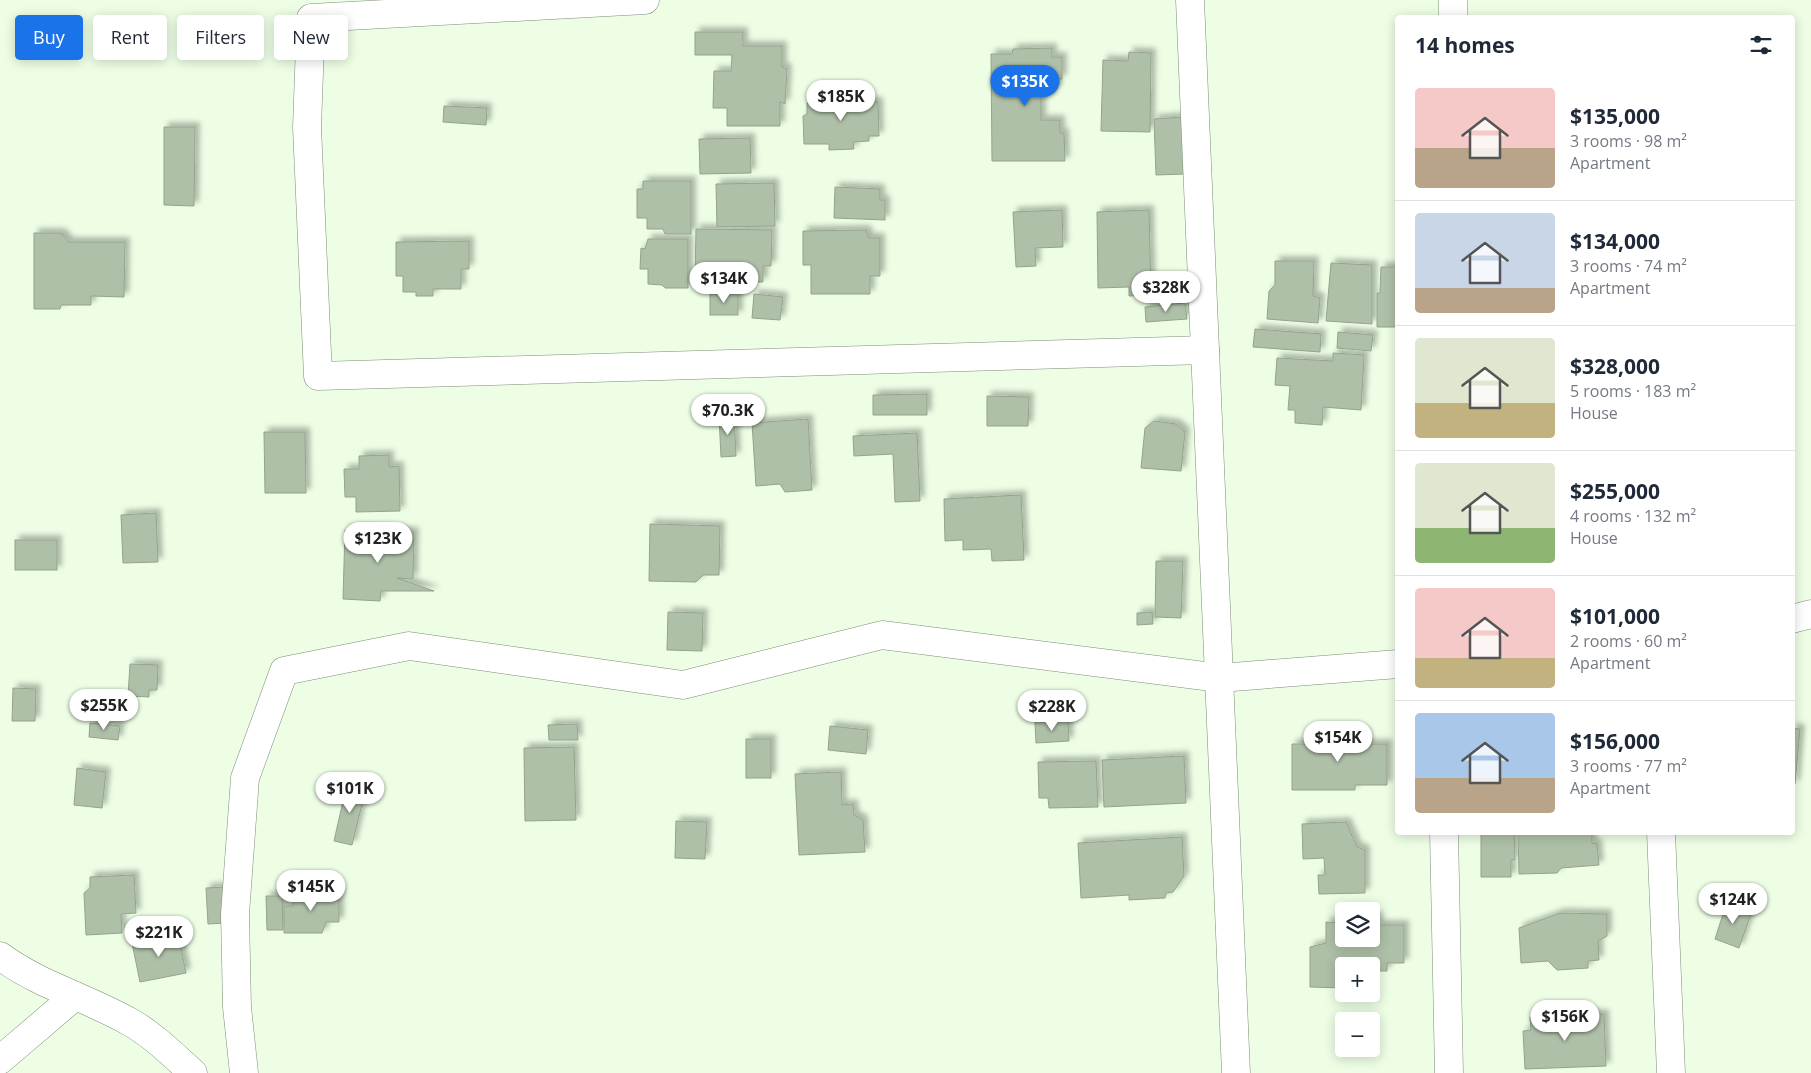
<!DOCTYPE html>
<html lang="en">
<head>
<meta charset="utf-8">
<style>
	body { margin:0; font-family:"Open Sans",sans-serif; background:#f2f2f3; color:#1f2937; height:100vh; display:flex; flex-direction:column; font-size:19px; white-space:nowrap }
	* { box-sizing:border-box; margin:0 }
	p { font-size:16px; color:#747a83 }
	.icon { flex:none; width:28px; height:28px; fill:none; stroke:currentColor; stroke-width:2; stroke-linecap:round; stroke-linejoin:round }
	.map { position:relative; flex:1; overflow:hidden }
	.details { position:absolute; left:1395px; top:15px; width:400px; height:820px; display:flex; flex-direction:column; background:#fff; border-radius:5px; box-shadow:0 2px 12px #0003 }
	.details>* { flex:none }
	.banner { position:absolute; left:15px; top:15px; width:475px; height:45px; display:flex; gap:10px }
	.tools { position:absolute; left:1335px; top:902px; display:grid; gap:10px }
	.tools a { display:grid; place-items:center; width:45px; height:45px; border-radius:5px; background:#fff; box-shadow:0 2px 12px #0003; font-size:25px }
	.price { position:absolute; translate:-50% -42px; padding:0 11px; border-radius:18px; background:#fff; color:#222; font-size:16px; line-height:32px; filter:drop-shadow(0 1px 2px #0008) }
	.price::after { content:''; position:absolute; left:50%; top:30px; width:15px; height:11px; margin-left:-8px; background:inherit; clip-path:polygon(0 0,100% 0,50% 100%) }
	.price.on { background:#1a73e8; color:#fff }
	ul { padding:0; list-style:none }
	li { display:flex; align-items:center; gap:15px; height:125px; padding:0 20px }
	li+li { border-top:1px solid #e0e1e3 }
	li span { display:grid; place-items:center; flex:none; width:140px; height:100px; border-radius:5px; color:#555 }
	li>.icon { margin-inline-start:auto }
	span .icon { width:60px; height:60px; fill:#fffc; stroke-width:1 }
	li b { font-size:21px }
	h2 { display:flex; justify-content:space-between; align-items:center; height:60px; padding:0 20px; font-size:21px }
	.chip { padding:0 18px; border-radius:5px; background:#fff; box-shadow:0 2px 12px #0003; font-size:18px; line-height:45px }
	.chip.on { background:#1a73e8; color:#fff }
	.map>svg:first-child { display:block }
	.building { fill:#afc0a8; stroke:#94a38c; filter:url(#shadow) }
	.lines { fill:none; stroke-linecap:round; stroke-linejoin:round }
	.minor-casing { stroke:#7d8d76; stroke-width:29 }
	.minor { stroke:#fff; stroke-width:28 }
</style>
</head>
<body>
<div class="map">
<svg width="1811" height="1073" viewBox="0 0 1811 1073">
	<defs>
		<filter id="shadow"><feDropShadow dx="4.5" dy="-4.5" stdDeviation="2.5" flood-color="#0004"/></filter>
	</defs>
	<rect width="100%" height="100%" fill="#edfee5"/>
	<g class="building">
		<path d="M695,32H743V46H782V67L787,69L785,104L780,102V126H727V108H713L714,71H731L732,55H695Z"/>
		<path d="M1052,48V57H1062V79H1057V89H1041V120H1060V133H1064L1065,161H992L991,54H1012L1013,49Z"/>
		<path d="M1129,52L1151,53L1150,132L1101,131L1103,60L1128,61Z"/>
		<path d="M865,97V102H878L879,136H869V141L853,142L854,149L829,150V144H804L803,116L807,114V103L825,102V98Z"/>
		<path d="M444,106L487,108L486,125L443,122Z"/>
		<path d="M1184,117L1185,174L1156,175L1154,119Z"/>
		<path d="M164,127H195L194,206L164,205Z"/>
		<path d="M750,138L751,173L700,174L699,139Z"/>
		<path d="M643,181H691V234H665L663,229H647V218H637V189H643Z"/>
		<path d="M774,183L775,226L717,227L716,184Z"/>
		<path d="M835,187L880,189V200H885V220L834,218Z"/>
		<path d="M1062,210L1063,247L1035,248L1036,266L1016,267L1013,212Z"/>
		<path d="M1149,210L1151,295L1129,296V287L1098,288L1097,212Z"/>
		<path d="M696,229L772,230L771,266H763V282H745V285H712L710,280H695Z"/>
		<path d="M866,230L869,238H880V276H870V294H811V265H803V231Z"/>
		<path d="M34,233H61L69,242H125L124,297L91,296V305H61L60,309H34Z"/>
		<path d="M648,239H688V288H665L662,285L648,284V269H640L641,248L645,249Z"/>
		<path d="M469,241V269H461V289H433V296H416V292H403V276H396V242Z"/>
		<path d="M1275,261H1314L1313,296L1320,298L1318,323L1267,319L1269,291L1275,285Z"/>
		<path d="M1331,263L1372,265V324L1326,321Z"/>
		<path d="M1381,267H1398V327H1377V293H1380Z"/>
		<rect x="710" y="294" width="28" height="21"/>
		<path d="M754,294L783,297L780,320L752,318Z"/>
		<path d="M1185,303L1187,319L1146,322L1145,307Z"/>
		<path d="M1255,329L1321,334L1320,352L1253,347Z"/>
		<path d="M1338,332L1373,335L1371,351L1337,348Z"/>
		<path d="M1333,353L1364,355L1361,410L1323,407L1322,425L1295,423V410H1288L1290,386L1275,385L1277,358L1333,361Z"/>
		<path d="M927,394V415H873V395Z"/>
		<path d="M987,396L1029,397L1028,426H987Z"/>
		<path d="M734,415L736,456L721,457L719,416Z"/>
		<path d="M808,419L812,490L785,492L780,484L756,486L752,423Z"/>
		<path d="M1154,421L1176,424L1185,432L1181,471L1141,468L1145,428Z"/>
		<path d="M264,432H305L306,493H265Z"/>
		<path d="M917,433L920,501L895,502L893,454L854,456L853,436Z"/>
		<path d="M389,455V467L399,466L400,511L356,512V497H345L344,469H359V456Z"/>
		<path d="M1021,495L1024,560L992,561L991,549L963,550V540L945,541L944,499Z"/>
		<path d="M156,513L158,562L123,563L121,515Z"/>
		<path d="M650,524L720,526L719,575H703L696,582L649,581Z"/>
		<path d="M345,530L414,532L413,579L397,578L434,591H381L380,601L343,599Z"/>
		<rect x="15" y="540" width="42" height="30"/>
		<path d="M1156,561H1183L1181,618L1155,617Z"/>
		<path d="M668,612L703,613L702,651L667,650Z"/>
		<path d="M1152,612L1153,624L1137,625V613Z"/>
		<path d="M130,664L158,665L157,690H149V697L128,696Z"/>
		<path d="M13,688L36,689L35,721H12Z"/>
		<path d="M1068,721L1069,741L1036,743L1035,722Z"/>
		<path d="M90,723L120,726L118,740L89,737Z"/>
		<path d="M577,724L578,740H549L548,725Z"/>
		<path d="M830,726L868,730L866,754L828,750Z"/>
		<path d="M1792,728L1800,729L1795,784H1792Z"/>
		<path d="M1314,734H1365V744H1387V785H1355V790H1292V744H1314Z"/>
		<rect x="746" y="739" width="25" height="39"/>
		<path d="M574,747L576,820L525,821L524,748Z"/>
		<path d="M1184,756L1186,803L1104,807L1102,760Z"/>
		<path d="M1096,761L1098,807L1049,808L1048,798H1039L1038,762Z"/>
		<path d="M77,768L106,772L102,808L74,805Z"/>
		<path d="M841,772L842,805L853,804L854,815L863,820L865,852L799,855L795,774Z"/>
		<path d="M347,784L366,788L352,845L334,841Z"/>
		<path d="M676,821L707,822L705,859L675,858Z"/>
		<path d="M1346,822L1357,847L1365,850V893L1319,894L1318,875H1325L1324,858L1303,859L1302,824Z"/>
		<path d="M1518,832H1592V843L1597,844L1599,865L1561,868L1557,873L1519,874Z"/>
		<path d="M1481,833H1514L1515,860H1511V877H1481Z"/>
		<path d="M1182,837L1184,876L1173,892L1166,893L1165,898L1129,900V895L1081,898L1078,843Z"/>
		<path d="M134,875L136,913L121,914L122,933L86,935L84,893L90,888V877Z"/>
		<path d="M225,887L226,923L208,924L206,888Z"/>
		<path d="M303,891L339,892V922H326L322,933H284V906H293V894H303Z"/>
		<path d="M266,896H282L283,930H267Z"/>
		<path d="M1727,902L1752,911L1739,948L1715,939Z"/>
		<path d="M1560,913L1607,914V936L1598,941L1599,960L1588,961V968L1557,970L1548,961L1521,963L1519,928Z"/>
		<path d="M1343,917L1344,939H1371V917H1378V925H1404V963H1387V971H1371V966H1344V988L1310,987V947L1326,943V922L1340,923Z"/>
		<path d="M178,934L186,973L140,982L132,943Z"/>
		<path d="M1604,1014L1606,1066L1525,1069L1523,1031L1531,1030L1530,1017Z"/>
	</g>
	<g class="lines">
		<g class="minor-casing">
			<g id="minor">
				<path d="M645,0L311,18L307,127L318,376L1205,350"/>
				<path d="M1190,0L1236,1073"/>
				<path d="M1453,18V0"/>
				<path d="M1792,619L1811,614"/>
				<path d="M1444,832L1449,1073"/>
				<path d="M1661,832L1671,1073"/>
				<path d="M0,956C39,985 88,998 130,1022C153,1035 173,1055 193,1073"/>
				<path d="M0,1060L75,996"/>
				<path d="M244,1073L237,1007L235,914L245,778L284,671L409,646L683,685L882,635L1220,678L1398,664"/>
			</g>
		</g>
		<use href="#minor" class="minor"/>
	</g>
</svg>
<div class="tools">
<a><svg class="icon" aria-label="layers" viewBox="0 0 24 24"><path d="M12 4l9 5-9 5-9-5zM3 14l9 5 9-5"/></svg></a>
<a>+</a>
<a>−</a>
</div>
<b class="price on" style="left:1025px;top:107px">$135K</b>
<b class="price" style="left:841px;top:122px">$185K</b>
<b class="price" style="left:724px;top:304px">$134K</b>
<b class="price" style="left:1166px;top:313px">$328K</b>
<b class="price" style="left:728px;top:436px">$70.3K</b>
<b class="price" style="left:378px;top:564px">$123K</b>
<b class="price" style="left:104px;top:731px">$255K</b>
<b class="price" style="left:1052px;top:732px">$228K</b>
<b class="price" style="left:1338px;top:763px">$154K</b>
<b class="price" style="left:350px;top:814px">$101K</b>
<b class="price" style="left:311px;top:912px">$145K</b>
<b class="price" style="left:1733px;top:925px">$124K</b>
<b class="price" style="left:159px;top:958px">$221K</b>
<b class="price" style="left:1565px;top:1042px">$156K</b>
<div class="banner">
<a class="chip on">Buy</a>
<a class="chip">Rent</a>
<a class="chip">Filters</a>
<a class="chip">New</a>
</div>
<section class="details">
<h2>14 homes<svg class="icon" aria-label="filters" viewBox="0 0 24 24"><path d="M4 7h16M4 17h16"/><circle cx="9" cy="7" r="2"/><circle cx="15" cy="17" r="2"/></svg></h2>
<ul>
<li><span style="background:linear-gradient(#f6c9c9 60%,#b9a48a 0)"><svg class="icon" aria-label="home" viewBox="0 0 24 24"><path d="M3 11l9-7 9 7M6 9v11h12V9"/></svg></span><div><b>$135,000</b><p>3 rooms · 98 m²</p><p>Apartment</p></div></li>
<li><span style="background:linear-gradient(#c9d6e8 75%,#b9a48a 0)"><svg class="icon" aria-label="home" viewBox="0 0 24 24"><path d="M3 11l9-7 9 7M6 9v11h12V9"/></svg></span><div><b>$134,000</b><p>3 rooms · 74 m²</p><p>Apartment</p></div></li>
<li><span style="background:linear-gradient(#dfe7d0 65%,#c2b280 0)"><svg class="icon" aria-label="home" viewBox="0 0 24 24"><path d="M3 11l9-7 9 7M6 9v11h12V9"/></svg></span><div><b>$328,000</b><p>5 rooms · 183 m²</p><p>House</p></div></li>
<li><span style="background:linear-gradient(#dfe7d0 65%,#8fb573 0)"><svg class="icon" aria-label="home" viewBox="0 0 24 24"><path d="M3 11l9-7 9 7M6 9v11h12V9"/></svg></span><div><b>$255,000</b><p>4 rooms · 132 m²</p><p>House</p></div></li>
<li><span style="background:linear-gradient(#f6c9c9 70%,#c2b280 0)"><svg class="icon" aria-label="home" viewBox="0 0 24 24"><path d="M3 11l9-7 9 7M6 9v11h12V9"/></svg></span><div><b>$101,000</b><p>2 rooms · 60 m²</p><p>Apartment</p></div></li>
<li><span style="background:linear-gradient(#a9c7e8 65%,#b9a48a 0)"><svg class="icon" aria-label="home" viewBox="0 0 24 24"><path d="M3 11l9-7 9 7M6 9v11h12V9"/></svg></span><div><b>$156,000</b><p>3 rooms · 77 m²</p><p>Apartment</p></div></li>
</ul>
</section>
</div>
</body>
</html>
